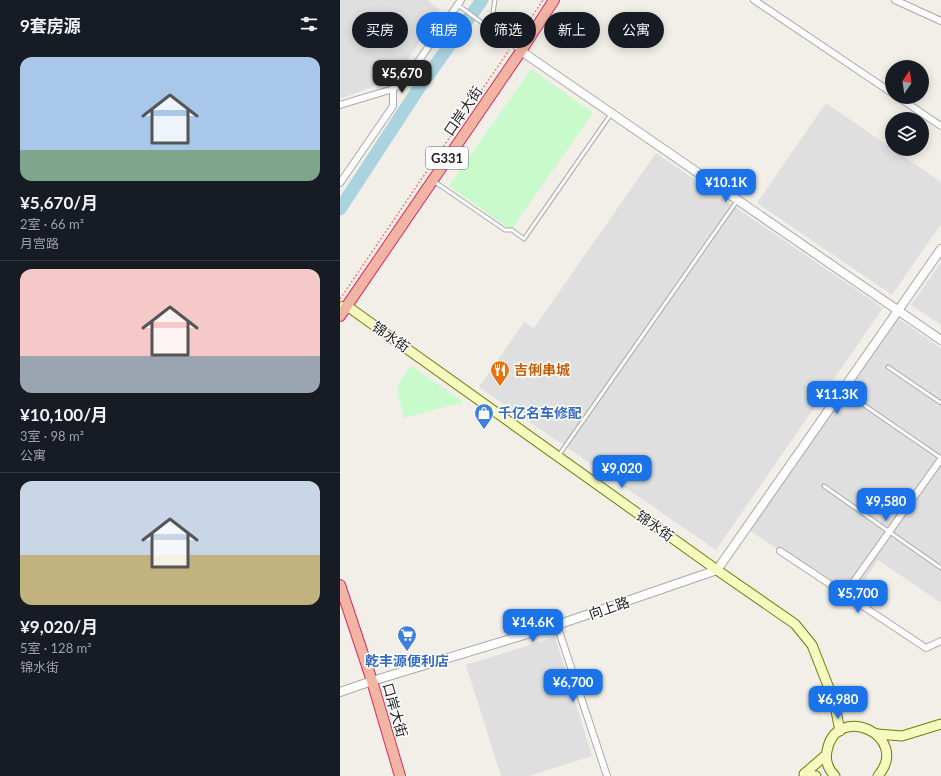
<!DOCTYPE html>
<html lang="zh">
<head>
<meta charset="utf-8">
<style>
	body { margin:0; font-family:Lato,"Noto Sans SC",sans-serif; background:#20242c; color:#f1f3f6; height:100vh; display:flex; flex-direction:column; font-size:15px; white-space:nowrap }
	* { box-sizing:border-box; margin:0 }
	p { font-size:13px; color:#9ea1a6 }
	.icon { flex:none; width:22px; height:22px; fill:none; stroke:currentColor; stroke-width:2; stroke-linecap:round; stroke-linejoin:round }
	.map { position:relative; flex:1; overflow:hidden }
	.panel { display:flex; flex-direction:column; background:#171b24; width:340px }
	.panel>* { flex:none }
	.banner { position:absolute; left:12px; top:12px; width:380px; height:36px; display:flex; gap:8px }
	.needle { width:26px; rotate:13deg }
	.tools { position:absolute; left:545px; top:60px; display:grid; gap:8px }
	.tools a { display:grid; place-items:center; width:44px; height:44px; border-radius:50%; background:#171b24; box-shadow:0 2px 10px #0003; font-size:20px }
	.price { position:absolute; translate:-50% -34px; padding:0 9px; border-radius:8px; background:#1a73e8; color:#fff; font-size:13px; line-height:26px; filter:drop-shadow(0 1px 2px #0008) }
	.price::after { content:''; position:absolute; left:50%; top:24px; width:12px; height:9px; margin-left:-6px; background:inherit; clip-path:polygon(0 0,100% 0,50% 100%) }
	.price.on { background:#222; color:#fff }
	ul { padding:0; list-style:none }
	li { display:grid; align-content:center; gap:8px; height:212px; padding:0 20px }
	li+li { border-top:1px solid #363941 }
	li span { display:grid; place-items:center; height:124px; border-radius:12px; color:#555 }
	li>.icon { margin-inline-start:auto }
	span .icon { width:72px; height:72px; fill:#fffc; stroke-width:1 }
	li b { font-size:17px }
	h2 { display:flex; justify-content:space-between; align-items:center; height:48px; padding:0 20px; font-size:17px }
	.tag { padding:0 14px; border-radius:18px; background:#171b24; box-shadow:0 2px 10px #0003; font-size:14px; line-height:36px }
	.tag.on { background:#1a73e8; color:#fff }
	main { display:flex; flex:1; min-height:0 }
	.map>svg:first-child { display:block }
	.residential { fill:#e0dfdf }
	.park { fill:#c8facc }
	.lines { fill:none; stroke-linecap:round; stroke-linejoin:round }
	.river { stroke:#aad3df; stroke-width:13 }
	.service-casing { stroke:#a9a9a9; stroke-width:5 }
	.minor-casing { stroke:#a9a9a9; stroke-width:8 }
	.tertiary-casing { stroke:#a9a9a9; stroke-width:10 }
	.secondary-casing { stroke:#707d05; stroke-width:11 }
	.trunk-casing { stroke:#dc2a67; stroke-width:12 }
	.path { stroke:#fa8072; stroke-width:1.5; stroke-dasharray:2 2; stroke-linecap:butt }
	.service { stroke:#fff; stroke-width:3 }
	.minor { stroke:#fff; stroke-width:6 }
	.tertiary { stroke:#fff; stroke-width:8 }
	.secondary { stroke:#f7fabf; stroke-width:9 }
	.trunk { stroke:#f2b4a3; stroke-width:10 }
	.labels { text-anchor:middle; stroke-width:3; stroke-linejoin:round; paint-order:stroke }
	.shield { fill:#fff; stroke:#646464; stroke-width:1 }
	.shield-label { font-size:13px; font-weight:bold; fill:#222 }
	.street-label { font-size:14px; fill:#222; stroke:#fff }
	.food-label { font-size:14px; font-weight:bold; fill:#c56008; stroke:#fff; text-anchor:start }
	.shop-label { font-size:14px; font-weight:bold; fill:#366cbe; stroke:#fff; text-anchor:start }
</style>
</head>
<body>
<main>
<section class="panel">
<h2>9套房源<svg class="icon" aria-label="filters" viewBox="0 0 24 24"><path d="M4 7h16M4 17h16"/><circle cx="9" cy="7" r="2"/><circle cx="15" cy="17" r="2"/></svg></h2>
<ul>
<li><span style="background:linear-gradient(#a9c7e8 75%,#7fa58c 0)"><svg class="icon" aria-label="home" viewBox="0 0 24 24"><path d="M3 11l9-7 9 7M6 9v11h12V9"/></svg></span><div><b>¥5,670/月</b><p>2室 · 66 m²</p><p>月宫路</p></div></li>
<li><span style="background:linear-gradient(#f6c9c9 70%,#9aa5b1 0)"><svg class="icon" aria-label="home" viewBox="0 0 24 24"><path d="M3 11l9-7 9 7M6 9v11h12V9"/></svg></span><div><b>¥10,100/月</b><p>3室 · 98 m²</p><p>公寓</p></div></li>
<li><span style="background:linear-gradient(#c9d6e8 60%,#c2b280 0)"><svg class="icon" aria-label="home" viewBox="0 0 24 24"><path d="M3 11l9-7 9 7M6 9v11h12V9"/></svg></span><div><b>¥9,020/月</b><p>5室 · 128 m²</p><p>锦水街</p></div></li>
</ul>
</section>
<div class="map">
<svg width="601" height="776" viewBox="0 0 601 776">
	<rect width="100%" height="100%" fill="#f2efe9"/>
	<g class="residential">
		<path d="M0,0H87L100,10L56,78L0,99Z"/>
		<path d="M486,103L601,182V224L552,295L417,203Z"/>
		<path d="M316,153L543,308L376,550L139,387L184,322L194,328Z"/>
		<path d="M601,262V325L571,305Z"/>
		<path d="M556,317L601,348V603L538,560L512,599L410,531Z"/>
		<path d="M215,637L252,756L189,776H161L126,665Z"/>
	</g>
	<g class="park">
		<path d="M191,69L253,113L171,230L109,186Z"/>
		<path d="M71,366L124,402L64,418L57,390L59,383Z"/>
	</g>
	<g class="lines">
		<path class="river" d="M0,209L79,88L142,0"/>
		<g class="service-casing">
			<g id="service">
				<path d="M118,5L179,50"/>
				<path d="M155,32L158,23L153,12L155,0"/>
				<path d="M95,182L165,230H172L184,239L271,114"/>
				<path d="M548,367L601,403"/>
				<path d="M524,405L601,458"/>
				<path d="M219,455L397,201"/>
				<path d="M484,486L601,568"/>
			</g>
		</g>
		<g class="minor-casing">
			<g id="minor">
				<path d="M414,0L552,93"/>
				<path d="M555,0L601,21"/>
				<path d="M558,97L601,126"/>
				<path d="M0,105L53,89"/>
				<path d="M0,183L53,106V89L64,82L121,0"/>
				<path d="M440,551L586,648L601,641"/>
				<path d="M505,594L601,459"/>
				<path d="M217,625L267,776"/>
			</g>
		</g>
		<g class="tertiary-casing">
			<g id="tertiary">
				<path d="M181,51L601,340"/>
				<path d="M0,692L32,681L217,625L377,570L601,249"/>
			</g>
		</g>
		<g class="secondary-casing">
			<g id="secondary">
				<path d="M0,307L7,306L377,570L455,624L472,645L494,701L500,731"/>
				<path d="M537,734L562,736L601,724"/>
				<path d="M476,776L464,774L486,755"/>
				<path d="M495,776C488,769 485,760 487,751C496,701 572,736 538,776"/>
			</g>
		</g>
		<g class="trunk-casing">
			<g id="trunk">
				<path d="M0,316L181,51L214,0"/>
				<path d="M0,585L32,681L60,776"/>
			</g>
		</g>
		<g class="path">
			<path d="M175,42L203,0"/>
			<path d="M0,299L169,50"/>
		</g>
		<use href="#service" class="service"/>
		<use href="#minor" class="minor"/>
		<use href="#tertiary" class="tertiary"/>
		<use href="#secondary" class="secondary"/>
		<use href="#trunk" class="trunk"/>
	</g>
	<defs>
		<g id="restaurant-pin" transform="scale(1)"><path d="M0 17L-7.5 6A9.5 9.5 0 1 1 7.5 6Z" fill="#e8710a" stroke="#fff"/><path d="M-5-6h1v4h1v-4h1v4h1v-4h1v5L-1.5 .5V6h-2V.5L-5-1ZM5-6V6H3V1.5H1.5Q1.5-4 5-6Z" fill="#fff"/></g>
		<g id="shop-pin" transform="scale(1)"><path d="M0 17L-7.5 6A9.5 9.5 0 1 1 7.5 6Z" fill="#3f7fe0" stroke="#fff"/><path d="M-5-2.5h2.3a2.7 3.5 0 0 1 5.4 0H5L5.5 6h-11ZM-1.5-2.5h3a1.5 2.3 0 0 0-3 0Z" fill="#fff"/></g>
		<g id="supermarket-pin" transform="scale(1)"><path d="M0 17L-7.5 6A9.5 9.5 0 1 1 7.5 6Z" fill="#3f7fe0" stroke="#fff"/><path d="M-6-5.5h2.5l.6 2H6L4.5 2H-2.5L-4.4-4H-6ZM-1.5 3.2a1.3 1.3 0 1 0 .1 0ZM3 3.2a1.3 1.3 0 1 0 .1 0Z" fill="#fff"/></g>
	</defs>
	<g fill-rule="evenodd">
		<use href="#restaurant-pin" x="160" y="370"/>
		<use href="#shop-pin" x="144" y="413"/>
		<use href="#supermarket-pin" x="67" y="635"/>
	</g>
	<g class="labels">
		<rect class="shield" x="86" y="147" width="42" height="22" rx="3"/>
		<g class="shield-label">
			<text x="107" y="163">G331</text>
		</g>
		<g class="street-label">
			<text transform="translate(123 111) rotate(-56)" y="5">口岸大街</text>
			<text transform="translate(51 337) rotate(35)" y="5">锦水街</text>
			<text transform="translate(315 526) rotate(35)" y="5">锦水街</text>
			<text transform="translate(269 608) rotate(-19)" y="5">向上路</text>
			<text transform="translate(55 710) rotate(74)" y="5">口岸大街</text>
		</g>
		<g class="food-label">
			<text x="174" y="375">吉俐串城</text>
		</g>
		<g class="shop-label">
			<text x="158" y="418">千亿名车修配</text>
			<text x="67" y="666" text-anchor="middle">乾丰源便利店</text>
		</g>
	</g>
</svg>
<div class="tools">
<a><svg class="needle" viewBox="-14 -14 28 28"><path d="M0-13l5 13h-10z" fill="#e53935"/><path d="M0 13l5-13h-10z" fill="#9ea1a6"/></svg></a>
<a><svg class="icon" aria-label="layers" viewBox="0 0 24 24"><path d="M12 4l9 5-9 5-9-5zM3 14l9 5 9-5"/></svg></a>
</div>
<b class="price on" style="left:62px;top:94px">¥5,670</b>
<b class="price" style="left:386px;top:203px">¥10.1K</b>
<b class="price" style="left:497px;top:415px">¥11.3K</b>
<b class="price" style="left:282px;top:489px">¥9,020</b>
<b class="price" style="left:546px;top:522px">¥9,580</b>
<b class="price" style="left:518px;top:614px">¥5,700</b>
<b class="price" style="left:193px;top:643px">¥14.6K</b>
<b class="price" style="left:233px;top:703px">¥6,700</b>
<b class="price" style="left:498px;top:720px">¥6,980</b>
<div class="banner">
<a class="tag">买房</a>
<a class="tag on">租房</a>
<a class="tag">筛选</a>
<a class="tag">新上</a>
<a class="tag">公寓</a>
</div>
</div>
</main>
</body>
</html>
